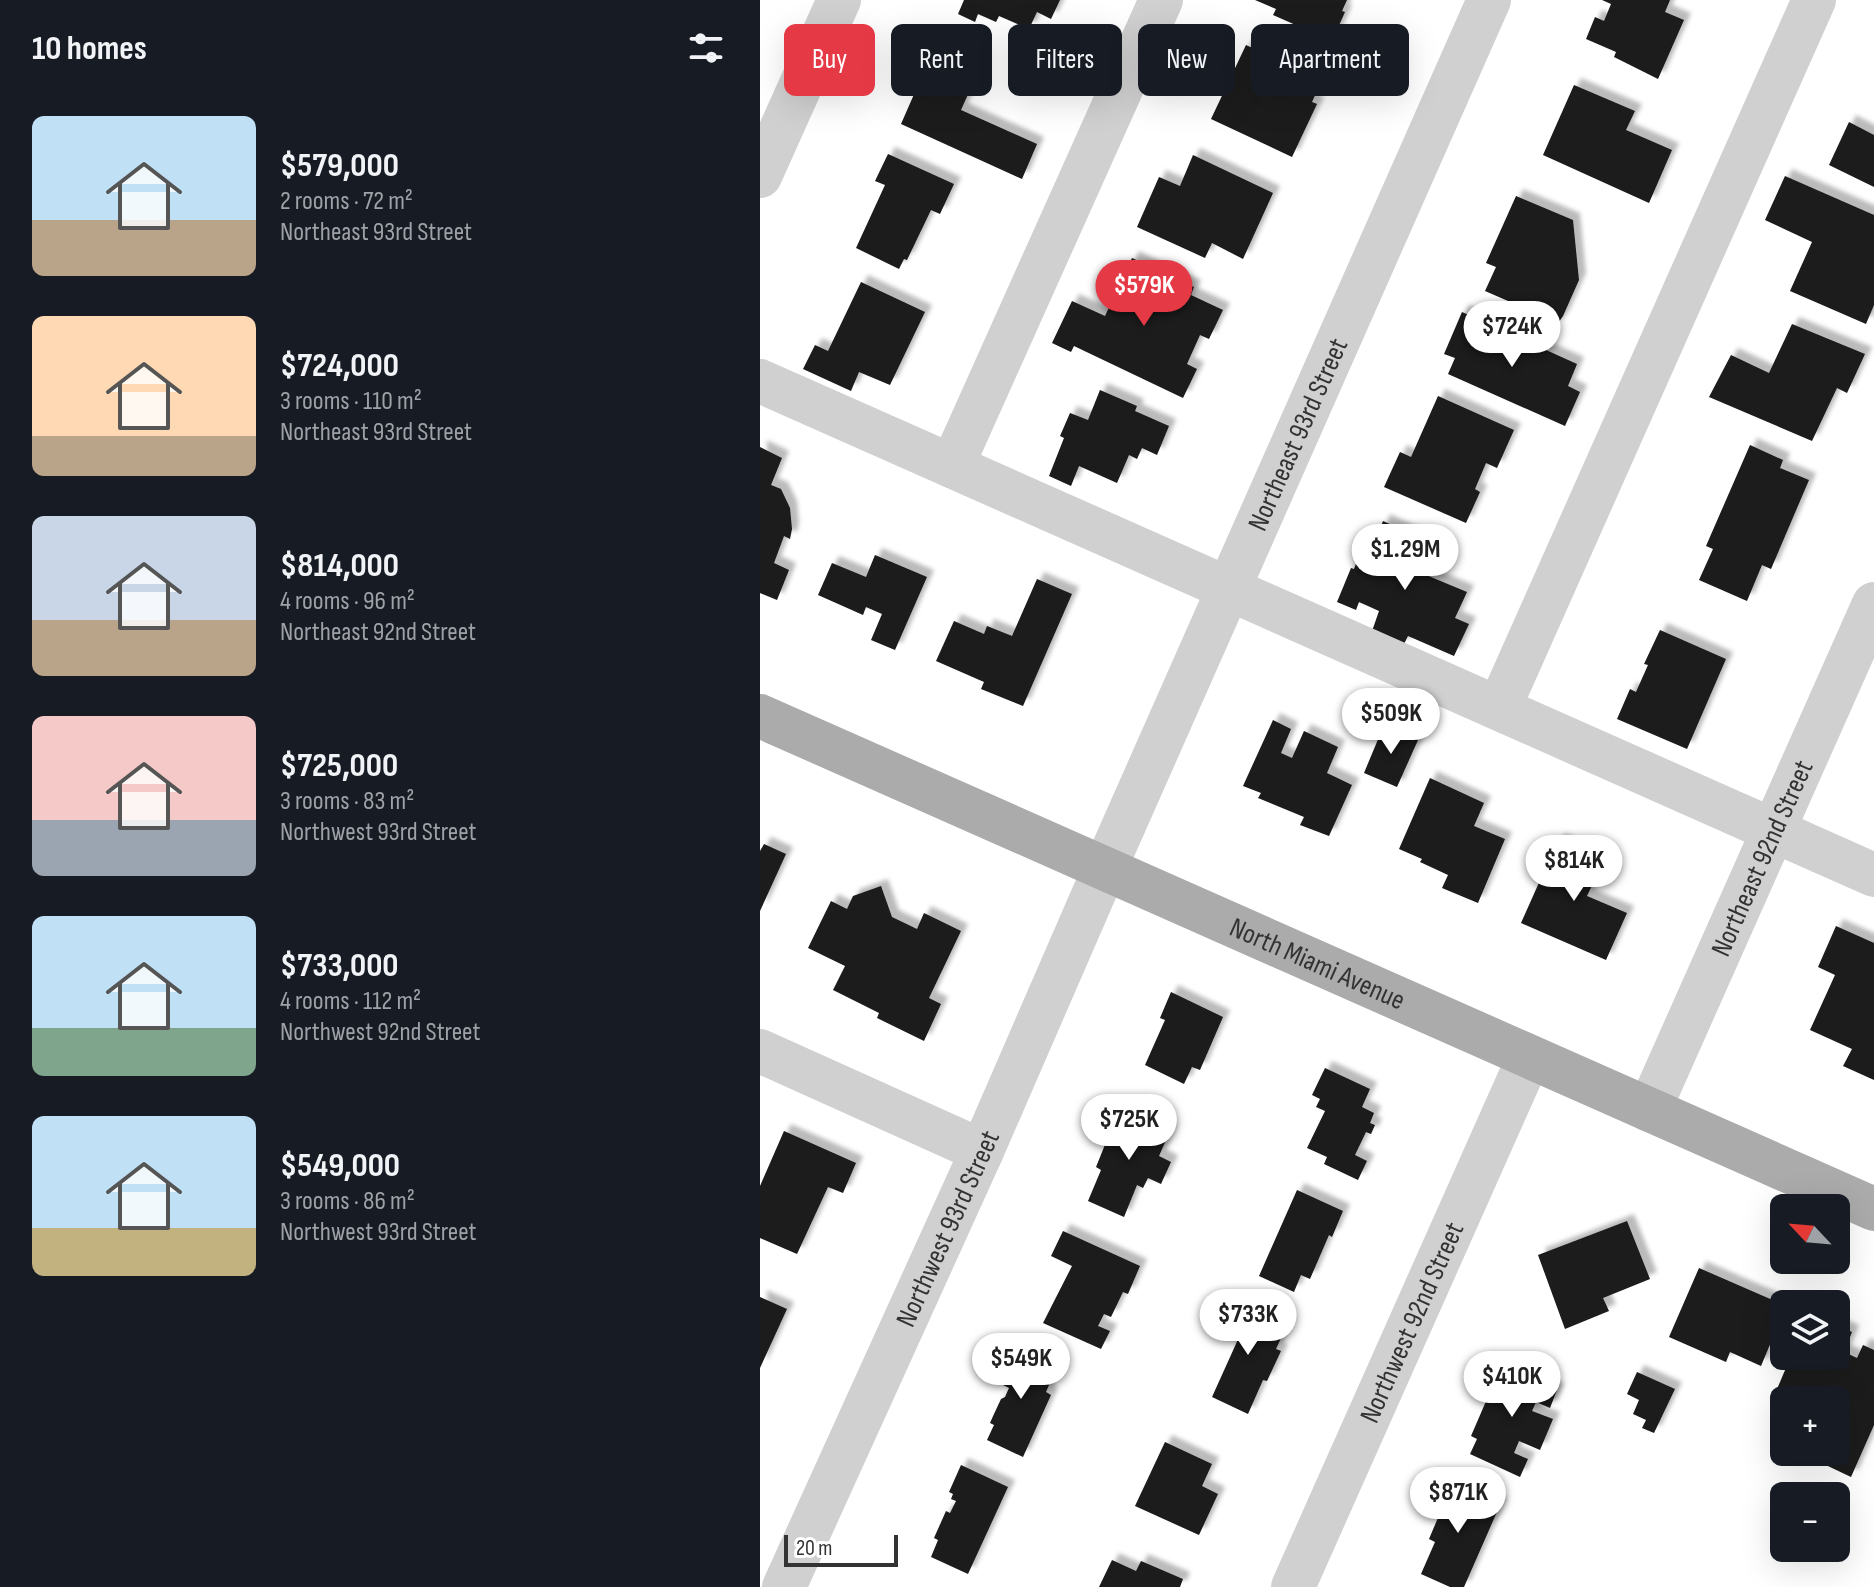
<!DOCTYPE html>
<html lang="en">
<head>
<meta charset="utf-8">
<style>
	body { margin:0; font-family:"Sofia Sans Condensed",sans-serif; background:#242831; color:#f1f3f6; height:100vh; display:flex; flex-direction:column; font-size:30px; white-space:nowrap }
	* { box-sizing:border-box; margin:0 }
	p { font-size:26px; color:#9ea1a6 }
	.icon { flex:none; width:44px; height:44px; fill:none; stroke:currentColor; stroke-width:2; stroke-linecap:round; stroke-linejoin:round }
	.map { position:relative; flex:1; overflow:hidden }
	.sheet { display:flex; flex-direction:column; background:#171b24; width:760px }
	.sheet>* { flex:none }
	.hud { position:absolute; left:24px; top:24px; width:760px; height:72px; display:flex; gap:16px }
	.needle { width:52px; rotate:296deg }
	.controls { position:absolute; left:1010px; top:1194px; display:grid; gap:16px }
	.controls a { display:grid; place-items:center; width:80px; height:80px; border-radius:12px; background:#171b24; box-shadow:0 8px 32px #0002; font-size:40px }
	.scale { position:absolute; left:24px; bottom:20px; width:114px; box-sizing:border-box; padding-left:8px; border:4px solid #333; border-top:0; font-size:22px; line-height:28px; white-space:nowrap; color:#333; -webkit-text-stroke:6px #fff; paint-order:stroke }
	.price { position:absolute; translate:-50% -68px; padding:0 18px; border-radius:28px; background:#fff; color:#222; font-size:26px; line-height:52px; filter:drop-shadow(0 2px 4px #0008) }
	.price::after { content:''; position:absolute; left:50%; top:48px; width:24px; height:18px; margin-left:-12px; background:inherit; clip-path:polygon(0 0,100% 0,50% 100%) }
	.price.selected { background:#e63946; color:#fff }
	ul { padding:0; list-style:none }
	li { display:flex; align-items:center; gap:24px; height:200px; padding:0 32px }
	li span { display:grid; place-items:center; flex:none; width:224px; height:160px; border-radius:12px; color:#555 }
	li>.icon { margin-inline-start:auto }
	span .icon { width:96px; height:96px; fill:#fffc; stroke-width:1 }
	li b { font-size:34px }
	h2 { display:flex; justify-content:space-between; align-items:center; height:96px; padding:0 32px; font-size:34px }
	.tag { padding:0 28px; border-radius:12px; background:#171b24; box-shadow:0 8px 32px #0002; font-size:28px; line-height:72px }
	.tag.selected { background:#e63946; color:#fff }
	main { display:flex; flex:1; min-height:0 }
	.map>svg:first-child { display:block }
	.building { fill:#1a1a1a; filter:url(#shadow) }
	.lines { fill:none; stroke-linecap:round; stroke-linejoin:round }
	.minor { stroke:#d0d0d0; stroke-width:44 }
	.major { stroke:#ababab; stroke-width:44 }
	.labels { text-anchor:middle; stroke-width:8; stroke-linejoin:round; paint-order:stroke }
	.street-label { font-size:28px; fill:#333; stroke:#fff }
</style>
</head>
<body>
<main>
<section class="sheet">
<h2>10 homes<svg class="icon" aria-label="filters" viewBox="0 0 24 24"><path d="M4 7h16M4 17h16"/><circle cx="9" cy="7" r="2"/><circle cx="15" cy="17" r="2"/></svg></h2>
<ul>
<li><span style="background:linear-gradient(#bfe0f5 65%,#b9a48a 0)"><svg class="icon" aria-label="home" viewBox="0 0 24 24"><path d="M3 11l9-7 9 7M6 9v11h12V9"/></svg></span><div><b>$579,000</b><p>2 rooms · 72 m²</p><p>Northeast 93rd Street</p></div></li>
<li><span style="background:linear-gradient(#ffd9b3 75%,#b9a48a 0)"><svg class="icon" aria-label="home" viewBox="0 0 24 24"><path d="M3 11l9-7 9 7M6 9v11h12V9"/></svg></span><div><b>$724,000</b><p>3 rooms · 110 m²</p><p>Northeast 93rd Street</p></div></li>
<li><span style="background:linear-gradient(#c9d6e8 65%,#b9a48a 0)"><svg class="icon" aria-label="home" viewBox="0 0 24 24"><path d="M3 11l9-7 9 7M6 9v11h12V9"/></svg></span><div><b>$814,000</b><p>4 rooms · 96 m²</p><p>Northeast 92nd Street</p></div></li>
<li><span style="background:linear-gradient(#f6c9c9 65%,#9aa5b1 0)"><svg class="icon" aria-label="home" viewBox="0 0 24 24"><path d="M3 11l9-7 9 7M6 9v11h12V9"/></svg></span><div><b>$725,000</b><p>3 rooms · 83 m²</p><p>Northwest 93rd Street</p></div></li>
<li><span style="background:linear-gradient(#bfe0f5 70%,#7fa58c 0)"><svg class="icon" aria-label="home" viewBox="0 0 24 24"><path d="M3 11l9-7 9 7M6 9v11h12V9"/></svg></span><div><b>$733,000</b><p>4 rooms · 112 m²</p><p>Northwest 92nd Street</p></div></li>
<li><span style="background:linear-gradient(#bfe0f5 70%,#c2b280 0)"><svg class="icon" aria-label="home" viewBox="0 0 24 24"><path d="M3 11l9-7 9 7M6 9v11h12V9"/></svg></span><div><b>$549,000</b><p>3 rooms · 86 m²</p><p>Northwest 93rd Street</p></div></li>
</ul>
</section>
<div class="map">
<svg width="1114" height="1587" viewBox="0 0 1114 1587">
	<defs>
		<filter id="shadow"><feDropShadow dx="7" dy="-7" stdDeviation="2" flood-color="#0004"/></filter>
	</defs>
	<rect width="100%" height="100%" fill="#fff"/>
	<g class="building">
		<path d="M204,0H300L291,19L277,12L269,29L239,16L236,22L218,14L215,22L198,14Z"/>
		<path d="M495,0H587L582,11L585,12L572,41L513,15L516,9Z"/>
		<path d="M842,0H910L905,12L924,20L898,79L854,57L856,52L826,39L835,17L844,21L851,4Z"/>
		<path d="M486,45L562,80L552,102L557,104L532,157L451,119Z"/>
		<path d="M175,54L218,72L201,110L277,144L262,179L141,124L166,67L169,68Z"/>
		<path d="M814,85L875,111L866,130L912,150L889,203L783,155Z"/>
		<path d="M1089,122L1114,135V187L1069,165Z"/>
		<path d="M128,154L194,184L180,214L171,210L147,260L144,259L139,269L96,248L125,185L115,181Z"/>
		<path d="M433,155L513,193L483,259L452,243L445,258L377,227L399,177L420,186Z"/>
		<path d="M1025,176L1114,215V305L1106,324L1030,291L1052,242L1005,220Z"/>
		<path d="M756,196L813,220L819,280L803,316L796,326L753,308L755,304L725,291L736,267L726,263Z"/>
		<path d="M372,258L434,287L431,295L463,310L449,339L440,335L427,364L437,369L423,398L314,346L311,352L292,343L312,301L345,316Z"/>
		<path d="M101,282L165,312L130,385L99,372L91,391L43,369L55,345L68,351Z"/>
		<path d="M702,312L817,364L808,386L820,392L805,426L688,374L695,358L684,354Z"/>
		<path d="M1032,324L1105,354L1087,393L1077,388L1052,441L949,397L971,355L1009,373Z"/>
		<path d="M340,390L377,406L375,411L409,426L397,455L382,448L377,459L369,455L357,483L319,466L311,486L289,476L304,438L300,436L310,413L328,420Z"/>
		<path d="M678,396L754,430L737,468L726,463L715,489L720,492L706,523L624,487L640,452L651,457Z"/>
		<path d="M990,445L1023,460L1020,468L1049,480L1011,569L1002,565L987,601L939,580L953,549L946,546Z"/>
		<path d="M0,447L22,458L11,485L21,489L30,508L32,529L30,539L24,536L14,563L29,570L17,600L0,593Z"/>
		<path d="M623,521L678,546L666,575L707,592L695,618L709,624L694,656L648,636L643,646L611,634L619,611L599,602L596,610L577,602L591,568L594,569L603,546L612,550Z"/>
		<path d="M115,555L167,577L135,650L111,640L122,614L106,607L103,615L58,595L72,563L106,577Z"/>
		<path d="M277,579L312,594L263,706L221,689L224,682L176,661L194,621L224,634L227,626L252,636Z"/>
		<path d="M900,630L966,659L927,749L857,719L870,689L876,692L888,665L884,664Z"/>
		<path d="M513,720L531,729L521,753L532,758L544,731L578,747L567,773L592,785L569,836L540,825L544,817L498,798L501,793L483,786Z"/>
		<path d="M624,725L658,740L637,787L604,773Z"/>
		<path d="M670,778L724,803L714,826L745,839L718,903L682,888L688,875L660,862L662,859L639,849Z"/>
		<path d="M798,840L844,860L827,896L867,913L846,960L761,923Z"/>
		<path d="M4,844L26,854L0,911V851Z"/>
		<path d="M121,886L132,917L157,929L164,913L201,931L169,998L181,1004L164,1041L117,1018L119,1013L73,990L85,966L48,948L71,901L87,909L93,896Z"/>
		<path d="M1076,926L1114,943V1080L1083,1066L1092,1049L1050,1030L1075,975L1058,967Z"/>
		<path d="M411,992L463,1017L440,1070L432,1067L424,1084L385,1065L405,1020L400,1018Z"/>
		<path d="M565,1068L610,1089L602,1107L614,1113L610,1123L615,1125L611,1134L606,1132L595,1155L607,1161L598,1180L564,1164L567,1157L547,1148L565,1111L556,1107L560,1099L552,1095Z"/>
		<path d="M359,1110L410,1131L399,1156L411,1162L401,1184L388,1178L383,1188L377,1185L364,1217L328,1201L341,1170L336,1167Z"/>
		<path d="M24,1131L96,1163L83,1193L68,1187L37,1254L0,1238V1186Z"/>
		<path d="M537,1190L583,1211L572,1237L569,1235L550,1279L541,1275L534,1292L499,1276Z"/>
		<path d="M867,1221L890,1279L843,1298L849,1311L805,1329L778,1255Z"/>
		<path d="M303,1231L380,1266L368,1294L363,1292L351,1317L344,1314L338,1326L350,1331L341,1349L283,1323L312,1266L291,1256Z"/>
		<path d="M939,1268L1024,1305V1311L1001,1366L970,1352L966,1362L909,1337Z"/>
		<path d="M0,1297L27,1309L0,1368Z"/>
		<path d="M472,1302L526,1327L516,1349L521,1351L507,1381L503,1380L488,1414L452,1397L480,1335L461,1327Z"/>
		<path d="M1076,1325L1092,1332L1084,1352L1097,1358L1103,1345L1114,1350V1425L1091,1477L1051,1458L1055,1452H1076V1400H1024V1407L1012,1401L1031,1356H1076Z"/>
		<path d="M253,1346L297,1366L286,1392L291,1395L263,1457L227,1440L234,1425L230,1423L234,1414L241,1399L245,1397L249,1388L243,1385L247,1377L240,1374Z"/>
		<path d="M739,1362L784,1382V1385L797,1390L790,1408L776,1402L772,1411L793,1419L780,1450L759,1441L754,1453L768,1459L760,1477L710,1454L717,1439L711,1436L730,1392L727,1390Z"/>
		<path d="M877,1372L915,1389L894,1433L882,1428L886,1420L873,1414L879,1400L867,1394Z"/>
		<path d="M405,1442L452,1464L442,1486L458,1494L439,1535L375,1506Z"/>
		<path d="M201,1465L248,1487L208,1574L171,1557L178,1540L174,1538L186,1511L190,1513L196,1501L191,1499L193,1494L189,1492Z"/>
		<path d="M687,1482L740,1505L704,1587H690L661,1574L675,1542L669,1539L680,1513L674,1510Z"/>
		<path d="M352,1560L376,1571L381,1561L423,1579L420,1587H339Z"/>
	</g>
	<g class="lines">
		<g class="minor">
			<path d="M0,176L79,0"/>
			<path d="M0,381L1114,875"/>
			<path d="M192,466L401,0"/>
			<path d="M739,708L1054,0"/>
			<path d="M0,1051L222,1151"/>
			<path id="s1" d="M889,1110L1114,604"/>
			<path id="s2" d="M24,1587L222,1151L345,868L729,0"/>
			<path id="s3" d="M533,1587L769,1057"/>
		</g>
		<path class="major" id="s4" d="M0,716L1114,1209"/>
	</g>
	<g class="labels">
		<g class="street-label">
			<text dy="10" stroke="none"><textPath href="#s2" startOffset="1262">Northeast 93rd Street</textPath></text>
			<text dy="10" stroke="none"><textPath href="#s1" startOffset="276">Northeast 92nd Street</textPath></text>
			<text dy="10" stroke="none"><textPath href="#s4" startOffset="610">North Miami Avenue</textPath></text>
			<text dy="10" stroke="none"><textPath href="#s2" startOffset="394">Northwest 93rd Street</textPath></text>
			<text dy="10" stroke="none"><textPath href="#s3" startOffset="290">Northwest 92nd Street</textPath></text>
		</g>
	</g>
</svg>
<div class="controls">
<a><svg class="needle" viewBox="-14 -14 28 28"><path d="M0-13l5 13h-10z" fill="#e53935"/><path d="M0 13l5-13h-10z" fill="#9ea1a6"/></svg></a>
<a><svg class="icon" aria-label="layers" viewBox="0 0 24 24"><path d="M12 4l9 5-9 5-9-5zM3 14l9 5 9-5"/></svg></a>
<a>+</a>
<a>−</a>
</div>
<div class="scale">20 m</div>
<b class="price selected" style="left:384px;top:328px">$579K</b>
<b class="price" style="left:752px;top:369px">$724K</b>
<b class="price" style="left:645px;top:592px">$1.29M</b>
<b class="price" style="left:631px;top:756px">$509K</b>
<b class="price" style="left:814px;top:903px">$814K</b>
<b class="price" style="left:369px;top:1162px">$725K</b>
<b class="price" style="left:488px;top:1357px">$733K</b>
<b class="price" style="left:261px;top:1401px">$549K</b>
<b class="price" style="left:752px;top:1419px">$410K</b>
<b class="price" style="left:698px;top:1535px">$871K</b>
<div class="hud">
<a class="tag selected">Buy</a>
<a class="tag">Rent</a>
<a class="tag">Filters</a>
<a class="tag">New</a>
<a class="tag">Apartment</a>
</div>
</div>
</main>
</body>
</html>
